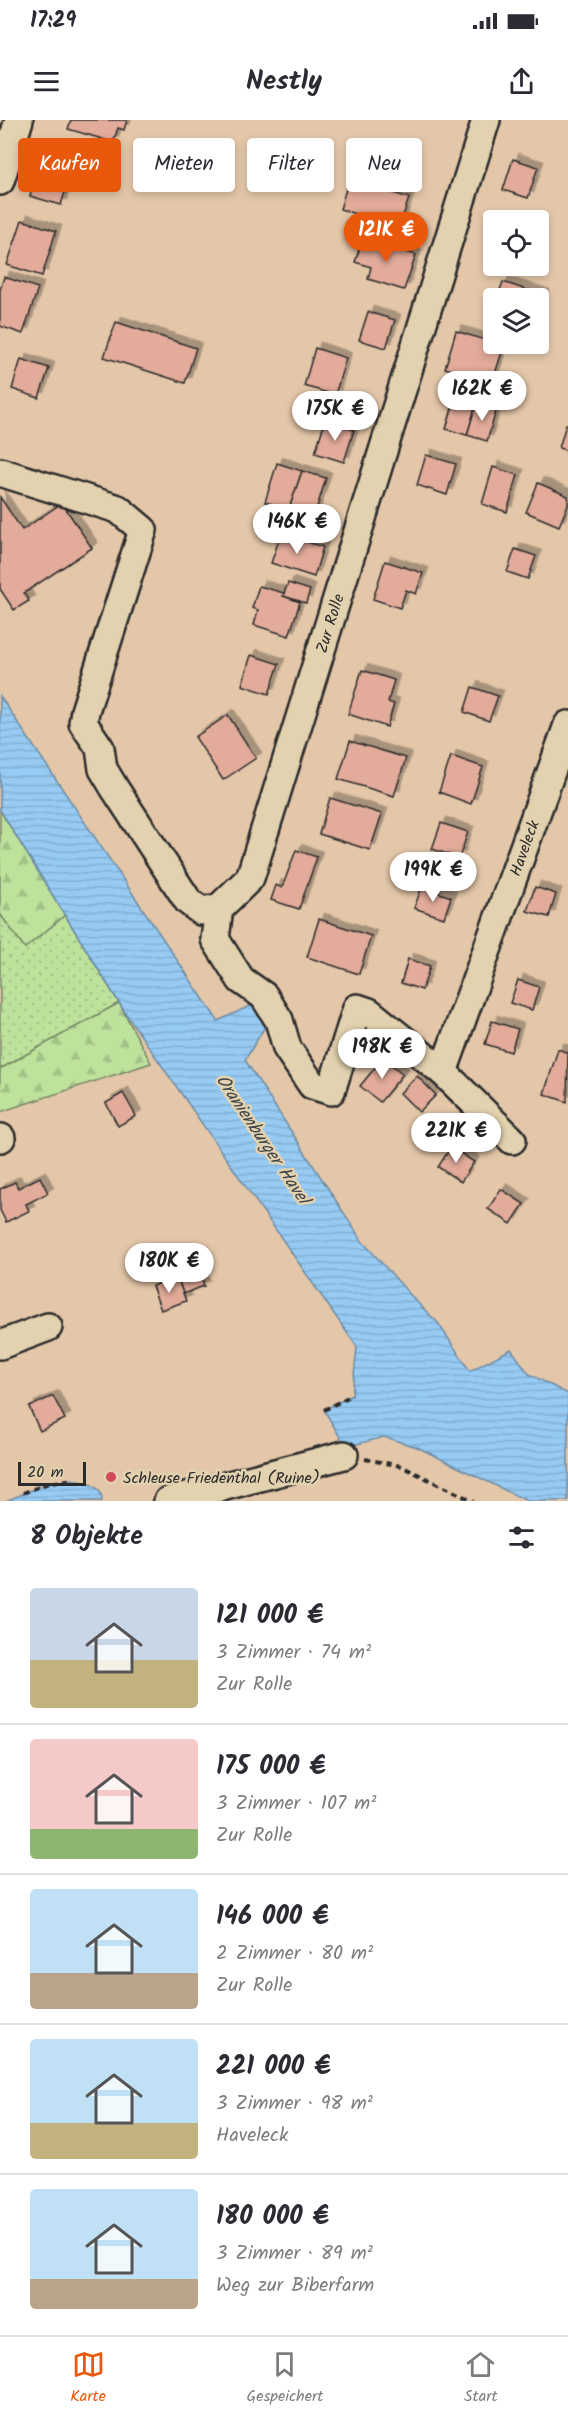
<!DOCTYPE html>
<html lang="de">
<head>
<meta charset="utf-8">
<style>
	body { margin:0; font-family:Kalam,sans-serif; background:#f2f2f3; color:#2b2b33; height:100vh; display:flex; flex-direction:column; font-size:22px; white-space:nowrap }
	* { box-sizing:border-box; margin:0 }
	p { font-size:20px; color:#7c7c81 }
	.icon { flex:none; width:33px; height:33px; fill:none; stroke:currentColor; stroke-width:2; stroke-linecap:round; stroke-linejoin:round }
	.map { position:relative; height:1381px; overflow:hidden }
	.details { display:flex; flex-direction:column; background:#fff; flex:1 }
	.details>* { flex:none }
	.hud { position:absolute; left:18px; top:18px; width:532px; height:54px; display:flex; gap:12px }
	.fabs { position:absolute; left:483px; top:90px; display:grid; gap:12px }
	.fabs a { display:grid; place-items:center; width:66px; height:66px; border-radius:6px; background:#fff; box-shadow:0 3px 9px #0003; font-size:30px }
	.scale { position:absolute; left:18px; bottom:15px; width:68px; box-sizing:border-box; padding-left:6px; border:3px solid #2b2b2b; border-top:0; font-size:16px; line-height:21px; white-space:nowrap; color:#2b2b2b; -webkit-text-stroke:4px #e3d2af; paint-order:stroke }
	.price { position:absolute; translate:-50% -51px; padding:0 14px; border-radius:21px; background:#fff; color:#222; font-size:20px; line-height:39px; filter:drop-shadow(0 2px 3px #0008) }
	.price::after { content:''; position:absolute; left:50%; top:36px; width:18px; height:14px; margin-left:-9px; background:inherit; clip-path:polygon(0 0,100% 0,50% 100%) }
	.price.active { background:#ea580c; color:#fff }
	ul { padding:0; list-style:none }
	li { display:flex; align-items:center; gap:18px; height:150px; padding:0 30px }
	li+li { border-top:2px solid #e1e1e2 }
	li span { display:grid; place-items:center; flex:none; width:168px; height:120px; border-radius:6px; color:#555 }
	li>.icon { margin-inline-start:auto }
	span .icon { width:72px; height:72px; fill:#fffc; stroke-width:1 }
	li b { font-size:26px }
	h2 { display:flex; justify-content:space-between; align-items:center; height:72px; padding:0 30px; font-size:26px }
	.tag { padding:0 21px; border-radius:6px; background:#fff; box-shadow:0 3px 9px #0003; font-size:21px; line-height:54px }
	.tag.active { background:#ea580c; color:#fff }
	.status { display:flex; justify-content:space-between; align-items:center; height:42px; padding:0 30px; background:#fff; direction:ltr }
	.status svg { height:16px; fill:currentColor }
	header { display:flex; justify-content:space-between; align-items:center; height:78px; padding:0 30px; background:#fff; font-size:27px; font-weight:700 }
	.tabs { display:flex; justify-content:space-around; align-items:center; height:84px; border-top:2px solid #e1e1e2; background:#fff; font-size:16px; color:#7c7c81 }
	.tabs a { display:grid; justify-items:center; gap:3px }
	.tabs .active { color:#ea580c }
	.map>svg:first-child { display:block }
	.grass { fill:url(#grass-dots); stroke:#748664; stroke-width:1.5 }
	.forest { fill:url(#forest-firs); stroke:#748664; stroke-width:1.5 }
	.water { fill:url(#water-rules); stroke:#6c8ba4; stroke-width:1.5 }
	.building { fill:#e2ab9a; stroke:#2b2b2b; stroke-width:1.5; filter:url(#shadow) }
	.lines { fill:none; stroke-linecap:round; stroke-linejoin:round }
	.minor-casing { stroke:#2b2b2b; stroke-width:32 }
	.path { stroke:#2b2b2b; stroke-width:4; stroke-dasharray:6 4.5; stroke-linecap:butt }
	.minor { stroke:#e3d2af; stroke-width:27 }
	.poi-dot { fill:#d1495b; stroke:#e3d2af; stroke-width:2 }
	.labels { text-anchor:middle; stroke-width:5; stroke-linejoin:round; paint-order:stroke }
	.street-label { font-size:16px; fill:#2b2b2b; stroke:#e3d2af }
	.poi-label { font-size:16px; fill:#2b2b2b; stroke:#e3d2af; text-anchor:start }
	.water-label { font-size:18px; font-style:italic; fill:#3b4349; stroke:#e3d2af }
</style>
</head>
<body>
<div class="status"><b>17:29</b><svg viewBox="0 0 49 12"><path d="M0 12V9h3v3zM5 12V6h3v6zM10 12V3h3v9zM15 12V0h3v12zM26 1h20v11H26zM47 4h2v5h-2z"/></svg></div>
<header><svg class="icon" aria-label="menu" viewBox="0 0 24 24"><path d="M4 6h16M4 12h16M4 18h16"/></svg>Nestly<svg class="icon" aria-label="share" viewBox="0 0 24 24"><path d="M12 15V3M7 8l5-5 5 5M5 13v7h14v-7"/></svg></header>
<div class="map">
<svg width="568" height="1381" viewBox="0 0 568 1381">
	<defs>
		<pattern id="grass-dots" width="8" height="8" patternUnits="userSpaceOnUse" patternTransform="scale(1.5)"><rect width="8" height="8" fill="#bee29c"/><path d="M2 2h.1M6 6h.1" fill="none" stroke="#a3c287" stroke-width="1.8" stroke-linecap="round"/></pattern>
		<pattern id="forest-firs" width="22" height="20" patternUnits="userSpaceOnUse" patternTransform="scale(1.5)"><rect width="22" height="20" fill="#bee29c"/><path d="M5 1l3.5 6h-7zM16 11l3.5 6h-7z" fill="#a3c287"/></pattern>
		<pattern id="water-rules" width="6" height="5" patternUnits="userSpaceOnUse" patternTransform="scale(1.5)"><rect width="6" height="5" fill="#97cbf4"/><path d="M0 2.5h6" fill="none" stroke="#82aed1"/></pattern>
		<filter id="shadow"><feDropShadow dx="5.5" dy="-5.5" stdDeviation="0" flood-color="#0004"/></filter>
	</defs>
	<rect width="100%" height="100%" fill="#e4c7a9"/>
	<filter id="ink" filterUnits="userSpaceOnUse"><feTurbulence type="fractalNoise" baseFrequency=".0167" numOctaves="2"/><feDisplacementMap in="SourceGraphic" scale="12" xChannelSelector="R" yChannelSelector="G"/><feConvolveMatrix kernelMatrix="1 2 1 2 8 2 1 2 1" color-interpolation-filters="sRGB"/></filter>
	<g filter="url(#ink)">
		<path class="grass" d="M0,794L25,828L65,795L119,883L0,949Z"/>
		<g class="forest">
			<path d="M0,690L65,795L25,828L0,794Z"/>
			<path d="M119,883L151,943L0,992V949Z"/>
		</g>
		<g class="water">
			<path d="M0,576L218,901L254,884L269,900L245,940L362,1121L415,1180L438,1203L470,1251L511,1229L529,1254L568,1274V1381H527L417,1327L384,1317L346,1327L324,1290L352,1275L357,1227L126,894L0,690Z"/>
			<path d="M72,1359C85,1363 102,1364 102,1381H6L46,1364Z"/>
		</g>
		<g class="building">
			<path d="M71,0H127L124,10L118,8L113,22L68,9Z"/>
			<path d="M513,39L538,47L528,78L503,70Z"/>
			<path d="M42,40L72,49L61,85L30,76Z"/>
			<path d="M349,59L409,78L399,108L340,89Z"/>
			<path d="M22,100L56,111L42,156L7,145Z"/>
			<path d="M363,118L416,135L404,170L368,159L371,147L355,142Z"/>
			<path d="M4,157L38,168L23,214L0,206V170Z"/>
			<path d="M503,162L524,169L520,178H497Z"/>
			<path d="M524,169L544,175L538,193V178H520Z"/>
			<path d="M368,192L395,200L386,228L359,220Z"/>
			<path d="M116,202L196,228L185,263L104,237Z"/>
			<path d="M456,211L504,226L492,263L445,248Z"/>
			<path d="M315,228L346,238L335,275L304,266Z"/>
			<path d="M21,239L49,248L39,278L12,269Z"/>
			<path d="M456,275L477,282L467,315L446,309Z"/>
			<path d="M477,282L497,288L487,321L467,315Z"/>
			<path d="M325,301L354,310L344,342L315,333Z"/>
			<path d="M566,304L568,305V331L559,328Z"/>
			<path d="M426,335L456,344L447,375L417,365Z"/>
			<path d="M277,343L302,351L289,389L265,382Z"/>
			<path d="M493,347L518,355L507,392L482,384Z"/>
			<path d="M302,351L326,358L314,397L289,389Z"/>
			<path d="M538,363L568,376V385L559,406L526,392Z"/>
			<path d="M0,377L22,410L62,383L92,428L24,473L29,481L14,490L0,469Z"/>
			<path d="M281,414L323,427L314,457L271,443Z"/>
			<path d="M515,429L536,436L528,459L507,452Z"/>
			<path d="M385,441L423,453L416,474L406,470L400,488L373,479Z"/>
			<path d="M288,463L310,470L306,483L283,476Z"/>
			<path d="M259,466L284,473L283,476L300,482L289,516L254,505L258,490L252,488Z"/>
			<path d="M251,535L279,544L269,574L242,565Z"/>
			<path d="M362,550L394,560L388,582L394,584L387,607L348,594Z"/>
			<path d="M472,567L498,576L489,601L464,592Z"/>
			<path d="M228,595L256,638L223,660L195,617Z"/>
			<path d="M350,621L406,638L394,676L338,659Z"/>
			<path d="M451,636L483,647L471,684L439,672Z"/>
			<path d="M330,678L382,694L370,730L319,714Z"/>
			<path d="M441,703L468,712L459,738L432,729Z"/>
			<path d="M296,730L317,737L299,789L271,780L276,765L282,768Z"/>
			<path d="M422,767L451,777L444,798L414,788Z"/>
			<path d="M535,767L556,774L549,797L527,791Z"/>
			<path d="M319,799L371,816L359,854L307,837Z"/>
			<path d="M408,839L430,846L422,870L401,863Z"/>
			<path d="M518,860L539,867L532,890L510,883Z"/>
			<path d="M492,901L518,909L511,932L485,924Z"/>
			<path d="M558,929L568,933L567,982L544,974Z"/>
			<path d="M383,938L403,954L380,982L360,966Z"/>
			<path d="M417,956L436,975L419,992L400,973Z"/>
			<path d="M123,973L136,996L118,1006L106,983Z"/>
			<path d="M451,1027L474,1042L461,1062L438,1047Z"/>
			<path d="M40,1057L48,1073L26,1084L29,1091L6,1102L0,1090V1069L15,1062L18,1068Z"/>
			<path d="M501,1069L524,1084L511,1104L488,1089Z"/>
			<path d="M200,1151L204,1166L183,1174L178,1159Z"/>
			<path d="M177,1157L186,1181L161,1190L152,1166Z"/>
			<path d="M53,1276L65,1299L40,1311L29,1287Z"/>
		</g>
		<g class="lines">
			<g class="minor-casing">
				<g id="minor">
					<path d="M0,61L19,0"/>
					<path d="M0,352L118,389L143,410L85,591L83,603L100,628L103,649L115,669L188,781L201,791L219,788"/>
					<path id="s1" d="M219,788L250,758L486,0"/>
					<path id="s2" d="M219,788L215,819L241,860L264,876L279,900L287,928L312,965L331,971L357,888L369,892L443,952L568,605"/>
					<path d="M443,952L512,1020"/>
					<path d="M0,1018H1"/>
					<path d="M0,1225L48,1207"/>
					<path d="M168,1381L344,1335"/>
				</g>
			</g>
			<g class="path">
				<path d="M324,1290L352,1275"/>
				<path d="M365,1339L401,1346L473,1381"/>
				<path d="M23,1373L46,1364L72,1359"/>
			</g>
			<use href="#minor" class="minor"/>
		</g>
	</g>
	<circle class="poi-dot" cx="111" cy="1357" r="6"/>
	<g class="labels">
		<g class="street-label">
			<text dy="6" stroke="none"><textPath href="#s1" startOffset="310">Zur Rolle</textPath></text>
			<text dy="6" stroke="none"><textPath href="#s2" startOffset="663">Haveleck</textPath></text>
		</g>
		<g class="poi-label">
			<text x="123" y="1363">Schleuse Friedenthal (Ruine)</text>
		</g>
		<g class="water-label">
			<text transform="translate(263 1019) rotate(56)" y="6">Oranienburger Havel</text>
		</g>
	</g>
</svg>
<div class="fabs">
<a><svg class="icon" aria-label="locate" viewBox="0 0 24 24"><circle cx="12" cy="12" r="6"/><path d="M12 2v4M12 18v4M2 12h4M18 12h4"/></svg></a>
<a><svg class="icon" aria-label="layers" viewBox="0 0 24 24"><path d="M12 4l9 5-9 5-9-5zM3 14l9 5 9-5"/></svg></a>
</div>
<div class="scale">20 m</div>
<b class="price active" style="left:386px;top:143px">121K €</b>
<b class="price" style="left:482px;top:302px">162K €</b>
<b class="price" style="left:335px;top:322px">175K €</b>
<b class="price" style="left:297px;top:435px">146K €</b>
<b class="price" style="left:433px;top:783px">199K €</b>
<b class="price" style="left:382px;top:960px">198K €</b>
<b class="price" style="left:456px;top:1044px">221K €</b>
<b class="price" style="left:169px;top:1174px">180K €</b>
<div class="hud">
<a class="tag active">Kaufen</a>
<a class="tag">Mieten</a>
<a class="tag">Filter</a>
<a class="tag">Neu</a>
</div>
</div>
<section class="details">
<h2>8 Objekte<svg class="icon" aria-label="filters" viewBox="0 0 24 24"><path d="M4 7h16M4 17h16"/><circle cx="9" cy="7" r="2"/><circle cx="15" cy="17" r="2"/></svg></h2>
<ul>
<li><span style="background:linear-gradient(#c9d6e8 60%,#c2b280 0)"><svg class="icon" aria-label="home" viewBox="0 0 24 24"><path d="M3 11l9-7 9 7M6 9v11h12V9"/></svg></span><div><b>121 000 €</b><p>3 Zimmer · 74 m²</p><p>Zur Rolle</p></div></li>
<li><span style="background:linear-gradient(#f6c9c9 75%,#8fb573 0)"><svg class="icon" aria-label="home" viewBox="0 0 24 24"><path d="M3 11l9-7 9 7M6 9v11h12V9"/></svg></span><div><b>175 000 €</b><p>3 Zimmer · 107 m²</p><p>Zur Rolle</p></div></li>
<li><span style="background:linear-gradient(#bfe0f5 70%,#b9a48a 0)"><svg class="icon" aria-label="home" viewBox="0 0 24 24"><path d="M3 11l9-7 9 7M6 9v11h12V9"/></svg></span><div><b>146 000 €</b><p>2 Zimmer · 80 m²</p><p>Zur Rolle</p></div></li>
<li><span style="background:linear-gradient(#bfe0f5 70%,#c2b280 0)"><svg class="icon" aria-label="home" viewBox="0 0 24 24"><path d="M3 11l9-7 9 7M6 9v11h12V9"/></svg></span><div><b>221 000 €</b><p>3 Zimmer · 98 m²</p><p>Haveleck</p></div></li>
<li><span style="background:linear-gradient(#bfe0f5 75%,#b9a48a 0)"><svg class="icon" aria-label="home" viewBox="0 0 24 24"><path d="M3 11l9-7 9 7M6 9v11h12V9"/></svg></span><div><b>180 000 €</b><p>3 Zimmer · 89 m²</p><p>Weg zur Biberfarm</p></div></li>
</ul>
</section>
<nav class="tabs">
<a class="active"><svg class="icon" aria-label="map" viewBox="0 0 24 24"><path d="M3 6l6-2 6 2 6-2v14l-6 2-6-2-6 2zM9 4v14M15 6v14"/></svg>Karte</a>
<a><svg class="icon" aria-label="saved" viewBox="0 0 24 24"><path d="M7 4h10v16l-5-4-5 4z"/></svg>Gespeichert</a>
<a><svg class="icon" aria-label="home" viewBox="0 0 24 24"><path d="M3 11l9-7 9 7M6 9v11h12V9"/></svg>Start</a>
</nav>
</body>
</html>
